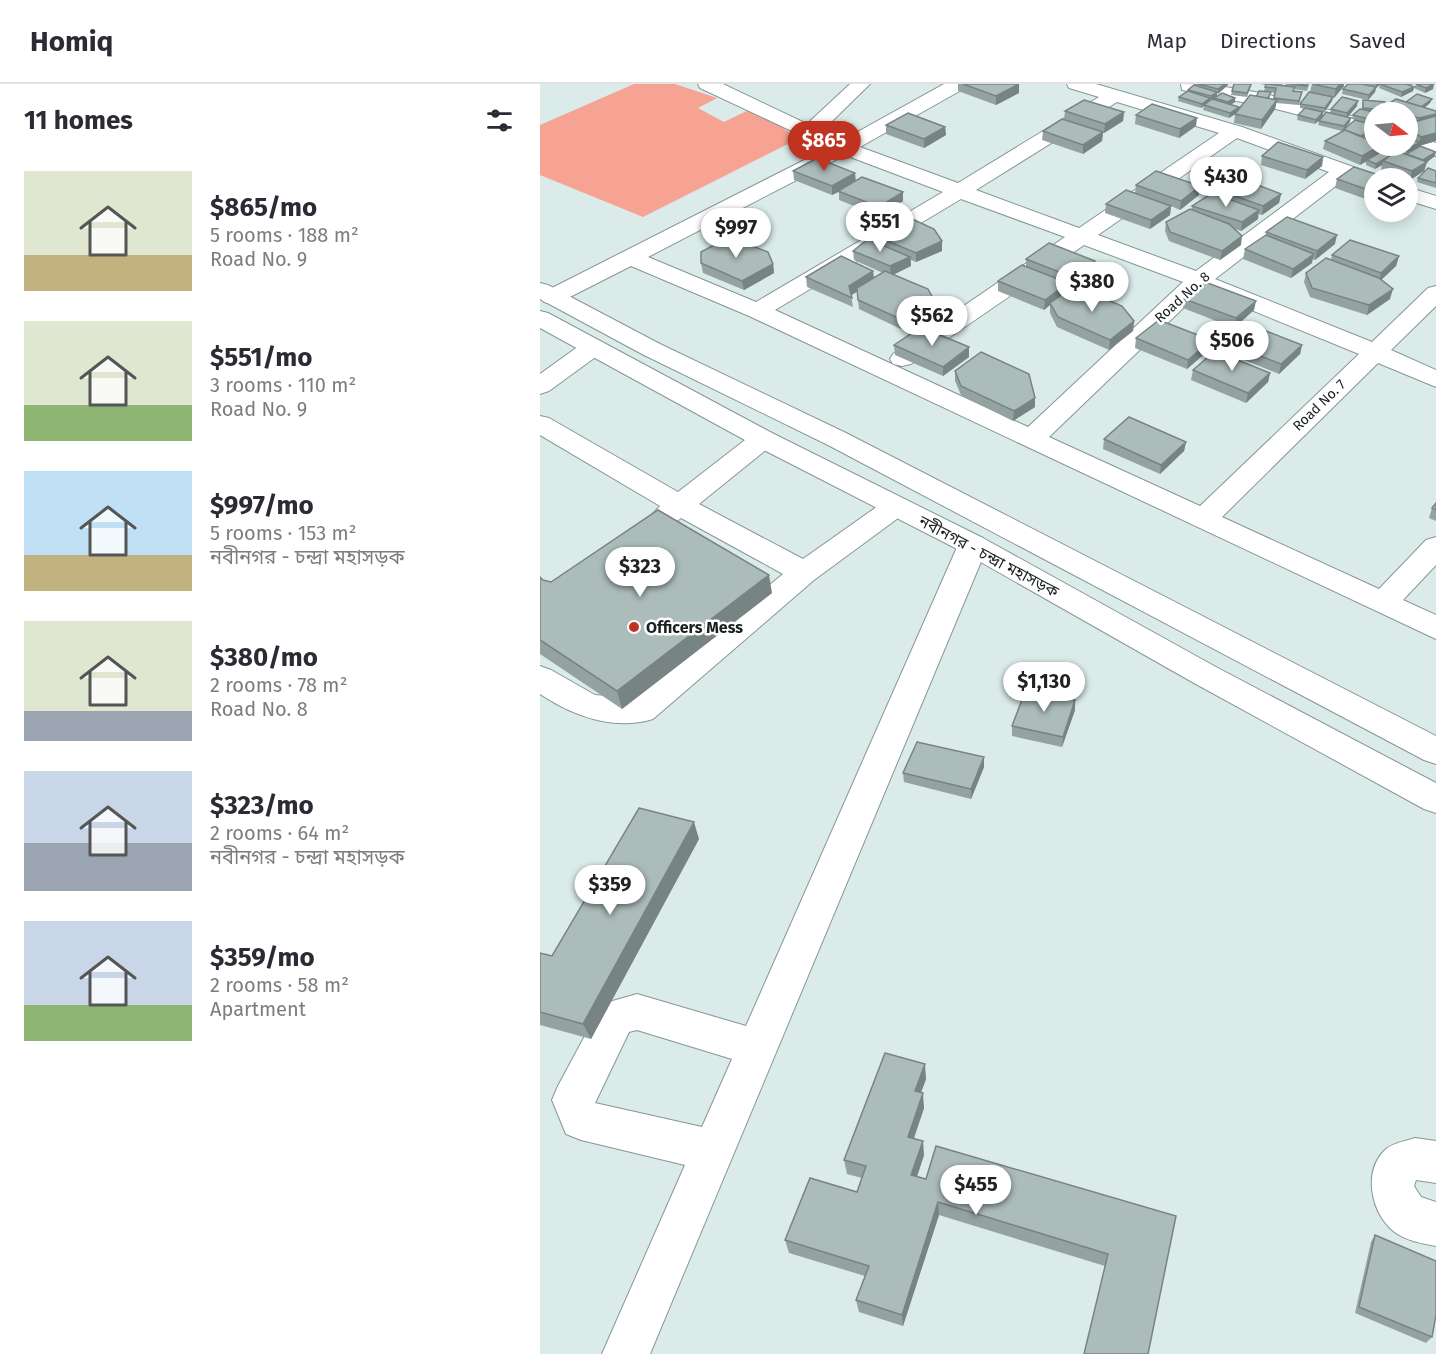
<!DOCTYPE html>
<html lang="en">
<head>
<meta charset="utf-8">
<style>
	body { margin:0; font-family:"Fira Sans","Noto Sans Bengali",sans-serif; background:#f2f2f3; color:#2b2b33; height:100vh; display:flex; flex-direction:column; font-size:22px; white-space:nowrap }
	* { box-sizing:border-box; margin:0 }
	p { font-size:20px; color:#7c7c81 }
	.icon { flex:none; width:33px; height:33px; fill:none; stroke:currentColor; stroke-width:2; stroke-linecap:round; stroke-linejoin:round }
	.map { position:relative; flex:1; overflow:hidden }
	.details { display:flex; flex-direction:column; background:#fff; width:540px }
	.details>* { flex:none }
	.needle { width:39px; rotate:106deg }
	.fabs { position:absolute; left:824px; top:18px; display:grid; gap:12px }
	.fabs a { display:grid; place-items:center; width:54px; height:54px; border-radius:50%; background:#fff; box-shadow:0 3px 15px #0003; font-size:30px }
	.price { position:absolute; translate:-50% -51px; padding:0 14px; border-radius:21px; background:#fff; color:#222; font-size:20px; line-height:39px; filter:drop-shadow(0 2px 3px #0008) }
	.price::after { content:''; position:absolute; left:50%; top:36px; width:18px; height:14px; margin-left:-9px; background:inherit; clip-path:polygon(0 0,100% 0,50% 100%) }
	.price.active { background:#bf3320; color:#fff }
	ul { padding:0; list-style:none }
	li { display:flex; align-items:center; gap:18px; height:150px; padding:0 24px }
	li span { display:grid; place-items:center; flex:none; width:168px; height:120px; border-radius:0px; color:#555 }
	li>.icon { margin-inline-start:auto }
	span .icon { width:72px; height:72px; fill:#fffc; stroke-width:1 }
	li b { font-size:26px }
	h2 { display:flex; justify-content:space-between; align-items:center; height:72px; padding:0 24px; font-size:26px }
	header { display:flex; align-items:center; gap:36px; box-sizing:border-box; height:84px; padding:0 30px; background:#fff; border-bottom:2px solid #e1e1e2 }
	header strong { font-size:28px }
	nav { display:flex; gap:33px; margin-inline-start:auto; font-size:21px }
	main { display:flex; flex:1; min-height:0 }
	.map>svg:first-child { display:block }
	.green { fill:#f6a393 }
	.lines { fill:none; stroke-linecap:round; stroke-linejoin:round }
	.minor-casing { stroke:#879695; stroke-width:2 }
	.highway-casing { stroke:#879695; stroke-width:2 }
	.minor { fill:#fff; fill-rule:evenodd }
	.highway { fill:#fff; fill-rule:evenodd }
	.wall { fill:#94a2a1; fill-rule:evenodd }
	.shaded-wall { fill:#788483 }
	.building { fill:#acbcbb; stroke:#788483; stroke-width:1.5 }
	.poi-dot { fill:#bf3320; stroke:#fff; stroke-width:2 }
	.labels { text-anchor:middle; stroke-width:5; stroke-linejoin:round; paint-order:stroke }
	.far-street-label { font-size:14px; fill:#1a201f; stroke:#fff }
	.street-label { font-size:16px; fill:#1a201f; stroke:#fff }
	.poi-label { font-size:16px; font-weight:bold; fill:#1a201f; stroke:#fff; text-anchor:start }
</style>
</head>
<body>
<header>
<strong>Homiq</strong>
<nav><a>Map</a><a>Directions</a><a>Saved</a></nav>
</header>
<main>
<section class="details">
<h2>11 homes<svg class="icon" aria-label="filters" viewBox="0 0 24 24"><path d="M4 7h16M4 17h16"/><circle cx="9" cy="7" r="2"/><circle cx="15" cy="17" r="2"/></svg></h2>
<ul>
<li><span style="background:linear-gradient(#dfe7d0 70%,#c2b280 0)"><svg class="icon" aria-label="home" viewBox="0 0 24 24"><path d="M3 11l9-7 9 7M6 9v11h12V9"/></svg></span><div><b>$865/mo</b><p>5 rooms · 188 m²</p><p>Road No. 9</p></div></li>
<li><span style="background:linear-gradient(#dfe7d0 70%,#8fb573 0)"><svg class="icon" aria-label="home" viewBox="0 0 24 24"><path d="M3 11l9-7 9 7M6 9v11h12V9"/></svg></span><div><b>$551/mo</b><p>3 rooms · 110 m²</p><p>Road No. 9</p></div></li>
<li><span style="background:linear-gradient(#bfe0f5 70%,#c2b280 0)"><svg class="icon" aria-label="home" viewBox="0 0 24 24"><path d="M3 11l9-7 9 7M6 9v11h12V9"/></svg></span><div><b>$997/mo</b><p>5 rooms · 153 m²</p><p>নবীনগর - চন্দ্রা মহাসড়ক</p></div></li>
<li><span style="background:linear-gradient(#dfe7d0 75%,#9aa5b1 0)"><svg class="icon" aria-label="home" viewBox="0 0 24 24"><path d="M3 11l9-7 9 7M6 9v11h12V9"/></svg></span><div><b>$380/mo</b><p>2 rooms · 78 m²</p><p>Road No. 8</p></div></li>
<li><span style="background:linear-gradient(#c9d6e8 60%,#9aa5b1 0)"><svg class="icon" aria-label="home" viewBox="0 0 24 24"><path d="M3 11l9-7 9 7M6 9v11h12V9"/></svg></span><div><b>$323/mo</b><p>2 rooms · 64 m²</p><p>নবীনগর - চন্দ্রা মহাসড়ক</p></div></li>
<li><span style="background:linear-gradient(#c9d6e8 70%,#8fb573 0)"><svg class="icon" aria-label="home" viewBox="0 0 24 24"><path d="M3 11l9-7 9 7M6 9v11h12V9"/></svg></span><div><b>$359/mo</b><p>2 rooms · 58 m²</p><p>Apartment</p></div></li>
</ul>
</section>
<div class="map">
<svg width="896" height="1270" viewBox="0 0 896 1270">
	<rect width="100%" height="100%" fill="#daebe9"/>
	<path class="green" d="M94,0H135L177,14L158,24L184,38L215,23L258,55L103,133L0,91V41Z"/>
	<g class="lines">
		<g class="minor-casing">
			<g id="minor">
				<path d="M158,0H183L267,40L310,0H330L282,47L303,56L404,0H427L425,4L320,63L418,99L559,13L529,4L527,0H556L702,43L841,93L843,94H834V103L806,94L675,195L832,258L888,204L896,202V222L851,266L896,286V303L838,279L682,433L839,505L886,456L896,453V481L863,516L896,531V555L209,232L91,182L20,218L12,220L4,218L0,213L4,208L288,64L160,4ZM577,18L679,49L539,144L436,106ZM697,54L789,88L656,187L558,151ZM305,71L403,108L216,218L108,173ZM421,115L525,153L353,270L350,275L353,280L362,282L371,280L544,161L643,198L488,343L235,226ZM662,206L819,270L660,422L509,353Z"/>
				<path d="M641,0C706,0 771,22 834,38V50L732,24L642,6Z"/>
				<path d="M867,50L896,59V72L864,62H867Z"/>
				<path d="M867,103L896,112V125L867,116Z"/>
				<path d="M52,257L61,259L64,264L61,269L9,307L0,310V290L43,259Z"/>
				<path d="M0,332L9,334L138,408L214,349L223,347L232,349L236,355L232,361L159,420L263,475L345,417L355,414L365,417L369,423L365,429L274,496L113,635C74,647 33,632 0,610V582L11,586L55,611L93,614L243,490L141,434C132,441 126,443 114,440L110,433L120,422L0,351Z"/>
				<path d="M433,451L443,454L448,461L110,1270H62L145,1081L41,1056L26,1050L12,1016L18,1002L62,920L97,910L206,942L418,461L423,454ZM97,946L192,975L162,1043L55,1019L89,948Z"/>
				<path d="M875,1054L896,1057V1099L876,1096L874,1102L881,1113L896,1118V1162C880,1159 861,1156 849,1143C830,1123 824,1086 845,1066C852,1059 866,1057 875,1054Z"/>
			</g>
		</g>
		<g class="highway-casing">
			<g id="highway">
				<path d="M0,199L8,201L120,260L306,349L896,652V680L884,676L288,361L102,270L0,215Z"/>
				<path d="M0,227L8,229L232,349L443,454L676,583L896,699V729L884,725L654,599L423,468L214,361L0,244Z"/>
			</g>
		</g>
		<use href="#minor" class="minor"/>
		<use href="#highway" class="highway"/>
	</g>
	<g class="wall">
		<path d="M418,0H479V9L456,21L418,7Z"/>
		<path d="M654,0H688V1L677,10V12L695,14V18L690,21L699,23L698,27L717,13L731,8L729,15L733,16L735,9L724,7L726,1L720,0H743L742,1H745L746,0H769L767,7L754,5L753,7L762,8L759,21L736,19L735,25L721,45L694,39L695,30L697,29L689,34L663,26L664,22L661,24L638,17L639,13L647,7L648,6L654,1Z"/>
		<path d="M712,0L707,13L691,11L692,7Z"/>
		<path d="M772,0L804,2L794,14H793L792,17L783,29V33L790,29L791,25L817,22L807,33L810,38L805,44L815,36L812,35L813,31L822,25L823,16L844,23L866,18L892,15L890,19L884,24L896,27V57L879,62L895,72L887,78L884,87L870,96L841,86L842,81L835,85L826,81V77L820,81L783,65L785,57L802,47L778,41L779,37L781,34L775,40L757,36L758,31L765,25L760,24V20L770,8ZM834,28H867V62H851L866,69L872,66L866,70L840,69L842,62H834L824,54L833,46Z"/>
		<path d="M824,0H874L871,2L874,3L873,7L861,13L839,4L840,1L836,4L835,8L828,16L802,10L803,5Z"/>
		<path d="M876,0L893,5L885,9L874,4Z"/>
		<path d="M525,27L584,28L583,37L564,49H563L562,57L543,70L502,56L503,47L524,36Z"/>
		<path d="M596,31L656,42L639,54L595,40Z"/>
		<path d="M346,41L405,43L406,51L384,64L346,50Z"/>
		<path d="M722,72L783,73L782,82L765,95L721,81Z"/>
		<path d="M253,87L316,97L363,108V117L339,132L299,116V108L292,111L254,96Z"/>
		<path d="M896,87V104L877,98L878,94Z"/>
		<path d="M834,94V118L795,104L797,95Z"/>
		<path d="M596,101L659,111L640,126L631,122L630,131L610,145L565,129L566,120L595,109Z"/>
		<path d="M678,106L741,110L739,119L722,131L718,130V135L701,147L695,145L701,161L680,176L629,157L625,147L626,138L652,126V122L677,111Z"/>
		<path d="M726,148L795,160L775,176L772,175V179L751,194L703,175L705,165L726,151Z"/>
		<path d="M338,153L402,167L376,178L371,176V182L353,190L395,218L396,227L365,247L319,225L317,208L311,211L313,223L267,203L266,193L333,187L334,194L343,189L314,176L313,167L338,159Z"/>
		<path d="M792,171L859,172L856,182L841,196L850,215L827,231L770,213L764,198L766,189L791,176Z"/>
		<path d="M486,175L555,177L554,186L532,203L528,201V207L594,237L593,247L569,266L517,243L510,229V221L504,226L458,207V197L486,182Z"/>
		<path d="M161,179L233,180L234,189L204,206L163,189Z"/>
		<path d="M644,215L714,226L694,244L643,224Z"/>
		<path d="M596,254L669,266L647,285L595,264Z"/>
		<path d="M687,259L762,261L760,270L739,290L685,268Z"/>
		<path d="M354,261L429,273L403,292L355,271Z"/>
		<path d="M653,286L730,289L728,298L706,319L651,296Z"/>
		<path d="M415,287L495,314V323L473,337L421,311L415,297Z"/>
		<path d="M564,355L646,358L644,367L620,390L563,365Z"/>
		<path d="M896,419V437L889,434L892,424Z"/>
		<path d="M0,493L3,496L11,498L232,509L82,625L0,570Z"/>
		<path d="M535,626L522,663L472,652V642Z"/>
		<path d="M444,683L431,715L364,698L363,689Z"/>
		<path d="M159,755L51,955L0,941V869L12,872Z"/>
		<path d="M386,995L381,1009L384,1024L374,1055L384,1071L377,1093L386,1095L636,1132L565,1182L399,1131L363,1242L319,1228L316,1216L325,1192L249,1169L245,1156L317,1108L322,1094L307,1090L304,1076Z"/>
		<path d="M835,1151L892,1253L886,1259L815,1229L831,1158Z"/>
	</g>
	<g class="shaded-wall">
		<path d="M479,0V9L456,21V12Z"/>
		<path d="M685,0H688V1L678,10V5Z"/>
		<path d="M800,0H804V2L794,14L796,5Z"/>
		<path d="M836,0H841L836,4L835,8L828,16L829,11L836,3Z"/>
		<path d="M894,0L893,5L885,9L886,4Z"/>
		<path d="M874,3L873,7L861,13L862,8Z"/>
		<path d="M677,8V12L671,17V12Z"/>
		<path d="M793,13L792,17L784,29L785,24Z"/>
		<path d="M670,14L669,18L661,24L662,20Z"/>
		<path d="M695,14V18L687,23L688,18Z"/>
		<path d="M892,15L890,19L879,28L880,23Z"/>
		<path d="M737,16L735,25L721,45L722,36Z"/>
		<path d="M818,17L817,22L807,34V29Z"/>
		<path d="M699,23L698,28L689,34L690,29Z"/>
		<path d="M584,28L583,37L564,49L565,40Z"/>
		<path d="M783,28V33L775,40L776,36Z"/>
		<path d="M834,29L833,33L829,36L827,39L828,35Z"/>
		<path d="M896,30V38L877,43L879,34Z"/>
		<path d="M657,34L656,42L639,54L640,45Z"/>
		<path d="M811,34L810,38L803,47L804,42Z"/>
		<path d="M834,42L833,46L820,57L821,53Z"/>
		<path d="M405,43L406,51L384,64V55Z"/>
		<path d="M563,48L562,57L543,70V61Z"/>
		<path d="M896,49V57L879,62V63L866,69L867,64L879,59L881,53Z"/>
		<path d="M840,62H842L840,70L820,81L822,72Z"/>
		<path d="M896,68L895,72L887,78L884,87L870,96L872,87L882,77Z"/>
		<path d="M854,70L843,77L842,81L835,85L836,80Z"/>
		<path d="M783,73L782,82L765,95L767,86Z"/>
		<path d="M315,89L316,98L292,111V102Z"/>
		<path d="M660,102L659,111L640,126L641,117Z"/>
		<path d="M363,108V117L339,132V123Z"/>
		<path d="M741,110L739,119L722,131L723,122Z"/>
		<path d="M631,122L630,131L610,145L611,136Z"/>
		<path d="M719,126L718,135L701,147L702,138Z"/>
		<path d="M797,151L795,160L775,176L777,167Z"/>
		<path d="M702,152L701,161L680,176L682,167Z"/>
		<path d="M402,157V167L376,178V169Z"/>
		<path d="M774,170L772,179L751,194L753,185Z"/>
		<path d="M859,172L856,182L839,198L841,189Z"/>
		<path d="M370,173L371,182L351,192L350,182Z"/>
		<path d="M555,177L554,186L532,203V193Z"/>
		<path d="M233,180L234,189L204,206L202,197Z"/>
		<path d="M333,187L334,197L310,212L309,202Z"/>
		<path d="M528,199V209L510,219V221L504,226L505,216Z"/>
		<path d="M853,205L850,215L827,231L829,221Z"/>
		<path d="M716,217L714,226L694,244L696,234Z"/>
		<path d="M395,218L396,227L365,247V237Z"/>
		<path d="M594,237L593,247L569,266L570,256Z"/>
		<path d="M671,256L669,266L647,285L648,276Z"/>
		<path d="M762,261L760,270L739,290L741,280Z"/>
		<path d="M429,263V273L403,292V283Z"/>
		<path d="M730,289L728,298L706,319L708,309Z"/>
		<path d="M495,314V323L473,337L474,327Z"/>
		<path d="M646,358L644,367L620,390L621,381Z"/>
		<path d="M229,491L232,509L82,625L77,607Z"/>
		<path d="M535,616V626L522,663L523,653Z"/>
		<path d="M444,673V683L431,715V705Z"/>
		<path d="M154,738L159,755L51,955L43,940Z"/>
		<path d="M385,980L386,995L376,1021L375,1007Z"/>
		<path d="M383,1009L384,1024L369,1067L368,1053Z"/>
		<path d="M383,1057L384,1071L373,1104L371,1091Z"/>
		<path d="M398,1118L399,1131L363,1242L362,1231Z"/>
	</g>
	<g class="building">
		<path d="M423,0H479L456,12Z"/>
		<path d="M658,0H685L678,5Z"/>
		<path d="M694,0H711L707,9L692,7Z"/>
		<path d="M726,0L755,3L753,7L762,8L759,17L734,14L736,4L725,3Z"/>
		<path d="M750,0H768L767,2Z"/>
		<path d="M772,0H800L796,5Z"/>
		<path d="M808,0H822L836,3L829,11L803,5Z"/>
		<path d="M840,0H866L874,3L862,8Z"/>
		<path d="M876,0H894L886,4Z"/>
		<path d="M654,1L677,8L671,12L648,6Z"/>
		<path d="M648,7L670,14L662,20L639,13Z"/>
		<path d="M719,7L731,8L728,14L716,13Z"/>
		<path d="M769,8L793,13L785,24L760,20Z"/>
		<path d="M682,9L695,14L688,18L674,14Z"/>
		<path d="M877,10L892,15L881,23L866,18Z"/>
		<path d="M710,11L737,16L722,36L695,30Z"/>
		<path d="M802,13L818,17L807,29L791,25Z"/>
		<path d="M672,15L699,23L690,29L664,21Z"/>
		<path d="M856,15L896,27V30L879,34L867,31V28H860L843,23Z"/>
		<path d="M544,16L584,28L565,40L525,27Z"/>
		<path d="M823,16L845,18L844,24L843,23V26L823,24Z"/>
		<path d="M612,20L657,34L640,45L596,31Z"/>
		<path d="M765,24L783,28L776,36L758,31Z"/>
		<path d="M820,25L834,28L828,35L813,31Z"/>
		<path d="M786,28L811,34L804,42L779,37Z"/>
		<path d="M368,29L405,43L384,55L346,41Z"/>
		<path d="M834,32V37L829,36Z"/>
		<path d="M896,32V49L881,53L867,44V40Z"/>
		<path d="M522,35L563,48L543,61L503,47Z"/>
		<path d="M815,36L834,41V42L821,52L805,46L802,47Z"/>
		<path d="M805,46L834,58V62H840L822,72L785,57Z"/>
		<path d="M867,53L880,59L867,64L861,62H867Z"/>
		<path d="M738,58L783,73L767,86L722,72Z"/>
		<path d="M880,62L896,68L883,76L866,70Z"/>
		<path d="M844,66L853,70L836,80L827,76Z"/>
		<path d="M857,67L887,78L872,87L843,77Z"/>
		<path d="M277,74L315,89L292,102L253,87Z"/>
		<path d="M814,83L848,94H834V108L797,95Z"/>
		<path d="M888,84L896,87V99L878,94Z"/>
		<path d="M616,87L660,102L641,117L596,101Z"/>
		<path d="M695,92L741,110L723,122L678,106Z"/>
		<path d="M322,93L363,108L339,123L298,107Z"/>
		<path d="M586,106L631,122L611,136L566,120Z"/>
		<path d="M672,109L719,126L702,138L652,122Z"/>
		<path d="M650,125L689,140L702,152L682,167L630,148L626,138Z"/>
		<path d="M747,133L797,151L777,167L726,148Z"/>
		<path d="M370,134L394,145L402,157L376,169L338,153Z"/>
		<path d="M726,151L774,170L753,185L705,165Z"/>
		<path d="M189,153L228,168L233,180L202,197L161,179V168Z"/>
		<path d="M328,155L370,173L350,182L313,167Z"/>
		<path d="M810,156L859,172L841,189L792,171Z"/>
		<path d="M509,159L555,177L532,193L486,175Z"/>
		<path d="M301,172L333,187L309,202L312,214L266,193Z"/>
		<path d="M786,174L839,194L853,205L829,221L772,204L766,189Z"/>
		<path d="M482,181L528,199L505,216L458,197Z"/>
		<path d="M345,187L388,205L395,218L365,237L318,216L317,204Z"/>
		<path d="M665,198L716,217L696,234L644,215Z"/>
		<path d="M535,202L582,222L594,237L570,256L518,233L510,219Z"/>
		<path d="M619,236L671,256L648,276L596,254Z"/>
		<path d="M708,240L762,261L741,280L687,259Z"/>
		<path d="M381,243L429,263L403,283L354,261Z"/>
		<path d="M675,267L730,289L708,309L653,286Z"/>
		<path d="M441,268L489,290L495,314L474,327L421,302L415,287Z"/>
		<path d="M589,333L646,358L621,381L564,355Z"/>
		<path d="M896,419V426L892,424Z"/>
		<path d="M118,426L229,491L77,607L0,556V493L3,496L11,498Z"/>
		<path d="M486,605L535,616L523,653L472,642Z"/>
		<path d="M377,658L444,673L431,705L363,689Z"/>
		<path d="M99,724L154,738L43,940L0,928V869L12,872Z"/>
		<path d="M345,969L385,980L375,1007L383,1009L368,1053L383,1057L371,1091L386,1095L396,1062L636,1132L608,1270H544L568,1170L398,1118L362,1231L316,1216L329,1182L245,1156L270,1094L317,1108L326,1082L304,1076Z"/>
		<path d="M835,1151L896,1177V1231L892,1253L819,1223Z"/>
	</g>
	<circle class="poi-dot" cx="94" cy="543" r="6"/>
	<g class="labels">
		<g class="far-street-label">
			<text transform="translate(642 213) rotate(-42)" y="5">Road No. 8</text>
			<text transform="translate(779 321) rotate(-44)" y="5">Road No. 7</text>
		</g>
		<g class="street-label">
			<text transform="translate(449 472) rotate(28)" y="6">নবীনগর - চন্দ্রা মহাসড়ক</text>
		</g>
		<g class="poi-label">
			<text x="106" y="549">Officers Mess</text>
		</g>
	</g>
</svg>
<div class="fabs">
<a><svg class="needle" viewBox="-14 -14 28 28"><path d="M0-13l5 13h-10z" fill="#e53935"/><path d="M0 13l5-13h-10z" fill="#7c7c81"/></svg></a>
<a><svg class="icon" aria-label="layers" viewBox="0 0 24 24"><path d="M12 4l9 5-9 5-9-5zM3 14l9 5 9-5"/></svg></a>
</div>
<b class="price active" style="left:284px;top:88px">$865</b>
<b class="price" style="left:686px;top:124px">$430</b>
<b class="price" style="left:340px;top:169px">$551</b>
<b class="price" style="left:196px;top:175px">$997</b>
<b class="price" style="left:552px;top:229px">$380</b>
<b class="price" style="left:392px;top:263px">$562</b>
<b class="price" style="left:692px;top:288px">$506</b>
<b class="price" style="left:100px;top:514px">$323</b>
<b class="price" style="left:504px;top:629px">$1,130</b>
<b class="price" style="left:70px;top:832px">$359</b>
<b class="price" style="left:436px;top:1132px">$455</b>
</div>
</main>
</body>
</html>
